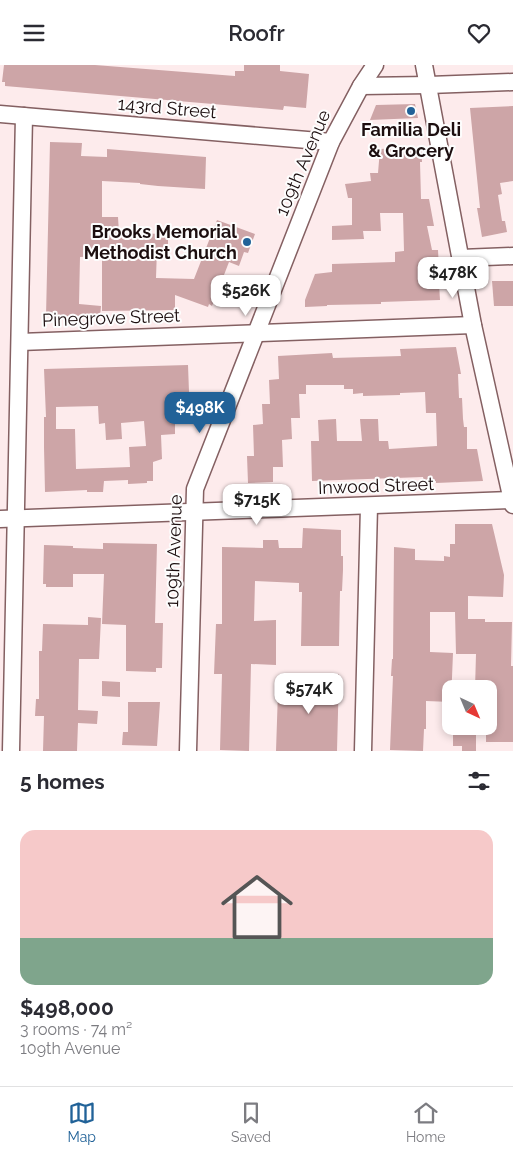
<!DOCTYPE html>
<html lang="en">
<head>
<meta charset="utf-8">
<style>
	body { margin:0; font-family:Raleway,sans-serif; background:#f7f7f7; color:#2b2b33; height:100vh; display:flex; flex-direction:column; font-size:19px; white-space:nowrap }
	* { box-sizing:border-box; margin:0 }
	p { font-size:16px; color:#7c7c81 }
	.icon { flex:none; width:28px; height:28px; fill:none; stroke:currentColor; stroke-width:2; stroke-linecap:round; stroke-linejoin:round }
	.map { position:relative; height:686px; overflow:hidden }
	.panel { display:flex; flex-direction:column; background:#fff; flex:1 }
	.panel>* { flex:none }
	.needle { width:32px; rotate:136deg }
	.buttons { position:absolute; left:442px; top:615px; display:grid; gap:10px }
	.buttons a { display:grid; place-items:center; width:55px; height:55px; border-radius:10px; background:#fff; box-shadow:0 2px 8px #0003; font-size:25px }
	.price { position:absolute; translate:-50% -42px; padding:0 11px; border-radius:10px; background:#fff; color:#222; font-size:16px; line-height:32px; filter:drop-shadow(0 1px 2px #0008) }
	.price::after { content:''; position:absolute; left:50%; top:30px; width:15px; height:11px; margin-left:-8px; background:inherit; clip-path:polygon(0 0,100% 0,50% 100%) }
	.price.current { background:#216298; color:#fff }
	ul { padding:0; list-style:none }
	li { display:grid; align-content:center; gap:10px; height:265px; padding:0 20px }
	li+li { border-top:1px solid #e1e1e2 }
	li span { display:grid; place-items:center; height:155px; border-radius:15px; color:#555 }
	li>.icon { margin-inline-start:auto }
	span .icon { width:90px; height:90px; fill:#fffc; stroke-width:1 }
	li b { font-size:21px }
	h2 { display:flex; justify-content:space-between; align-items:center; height:60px; padding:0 20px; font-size:21px }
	header { display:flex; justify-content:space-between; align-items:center; height:65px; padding:0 20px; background:#fff; font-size:22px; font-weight:600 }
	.tab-bar { display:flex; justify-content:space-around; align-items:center; height:70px; border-top:1px solid #e1e1e2; background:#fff; font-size:14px; color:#7c7c81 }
	.tab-bar a { display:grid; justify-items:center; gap:2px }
	.tab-bar .current { color:#216298 }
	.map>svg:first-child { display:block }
	.building { fill:#cda5a7; fill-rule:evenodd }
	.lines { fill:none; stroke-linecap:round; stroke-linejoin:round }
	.street-casing { stroke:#846062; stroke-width:19 }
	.street { stroke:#fff; stroke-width:16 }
	.poi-dot { fill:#216298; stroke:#fdfdfd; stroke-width:2 }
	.labels { text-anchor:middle; stroke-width:4; stroke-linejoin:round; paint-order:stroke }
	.street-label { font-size:18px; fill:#1c0e0f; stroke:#fdfdfd }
	.poi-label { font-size:18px; font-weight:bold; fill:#1c0e0f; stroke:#fdfdfd }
</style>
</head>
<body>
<header><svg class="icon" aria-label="menu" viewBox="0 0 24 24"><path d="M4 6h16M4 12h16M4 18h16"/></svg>Roofr<svg class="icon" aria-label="heart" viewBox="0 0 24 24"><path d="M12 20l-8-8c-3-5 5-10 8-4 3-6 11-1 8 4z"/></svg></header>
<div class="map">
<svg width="513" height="686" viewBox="0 0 513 686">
	<rect width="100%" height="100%" fill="#fdebec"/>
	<g class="building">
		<path d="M4,0H95L235,11V6H244V0H280V6L309,9L306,43L284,41L283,45L5,21V17H2Z"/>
		<path d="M415,39L418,53L370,55L376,40Z"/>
		<path d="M513,41V116L500,118L502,129L498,130L502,156H505L507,167L482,172L477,143H480L470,43Z"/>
		<path d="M50,77L82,78L81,91L107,92V84L206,92L205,124L158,121L140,119V118L102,116V152H118L119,168L168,169V184H157L156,213L194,214L217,155L255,169L248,188L244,187L239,201L229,197L212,241L209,239L208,242L175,230V245L102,246V191L80,192L79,239L101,241L100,252L46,251Z"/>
		<path d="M421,82L422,97H420L421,134H429L434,161H427L432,185H438L439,204H442L443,218L439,219L440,235L381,237V239L327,240V241L305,242V235L315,209L332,207V199L395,197V187L404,186L403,148H380L381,166H363L364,174L332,175V161L352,160V133H348L345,119L371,116L370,108H378L380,84Z"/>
		<path d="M492,216H513V241H494Z"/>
		<path d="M456,282L461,309H458L459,333H462L463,354L464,362H467V384H477L483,416L436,418V416L424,417L423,412L312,416L311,376H319L318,355L336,354L337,376H362L360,354H378L379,376H388L389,384L437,381L436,348H426L425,327L400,328V330L363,331V328L353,329V324H344V320H306V329H299L300,353H291L292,374L282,375L283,402H273V417L248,418L247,391H254L253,360L263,359L262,339H270L269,315L279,314L278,291L332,288L333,293L401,291L400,284Z"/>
		<path d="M188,300L190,354H175V369L161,370L162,394L153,397V416H147V418L128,419V415L104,416L103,427H87V425L45,427L44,382V352H46L44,304ZM98,341L99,359L105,358L106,375L122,374L121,358L144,356L146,381L129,382L130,402L76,404L75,364H56V342Z"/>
		<path d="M455,459H492L504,510L503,532L468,531V554H485V557H512L511,601H513V677H486V661H489V624H475L476,589H456L455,547H430V587L453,588L451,637L426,636V664H424L423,686L390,685L393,611H391L392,594H393L394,482L415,484V495L444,496V491L450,492V479H455Z"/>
		<path d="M303,463L341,465V491H343V505L342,526H340L339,581H301L302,527H299V518L255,516L254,556L276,555V600L251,599L249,686L220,685L222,609H214L216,559H222V482L263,483V475H278L279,483H302Z"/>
		<path d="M103,478L157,479L155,558H163L162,603H156V607L126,606V560L102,559L104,509H73V522H46V519H43L44,480L73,481V483L103,484Z"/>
		<path d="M88,552L101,553L99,594H79L78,645L98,646L97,659L78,658L77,686H43L44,651H35L36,634H39V586H42L43,559L88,560Z"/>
		<path d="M300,609H339L337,686H276L278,626H299Z"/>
		<path d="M102,616L120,617V632L102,631Z"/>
		<path d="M128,637H160L157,681L122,680L123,667H128Z"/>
		<path d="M453,668L476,669V686H462V681H453Z"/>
	</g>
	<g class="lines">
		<g class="street-casing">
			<g id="street">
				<path d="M424,0L473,260L513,440"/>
				<path d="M361,21L429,20L513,17"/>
				<path d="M0,49L331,77"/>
				<path d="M461,193L513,191"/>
				<path d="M20,277L473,260"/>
				<path d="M0,454L513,435"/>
				<path d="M11,686L24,51"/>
				<path d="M188,686L195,424L331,77L361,21L375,0"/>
				<path d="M363,686L369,441"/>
			</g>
		</g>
		<use href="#street" class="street"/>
	</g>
	<g class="poi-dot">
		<circle cx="411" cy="46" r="5"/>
		<circle cx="247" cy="177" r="5"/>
	</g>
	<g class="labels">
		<g class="street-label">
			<text transform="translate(167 43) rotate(5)" y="6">143rd Street</text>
			<text transform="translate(303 98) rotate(-67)" y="6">109th Avenue</text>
			<text transform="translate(111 253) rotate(-2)" y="6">Pinegrove Street</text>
			<text transform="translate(376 421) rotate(-2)" y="6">Inwood Street</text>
			<text transform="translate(174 486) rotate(-88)" y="6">109th Avenue</text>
		</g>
		<g class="poi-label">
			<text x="411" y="71">Familia Deli<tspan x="411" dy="21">&amp; Grocery</tspan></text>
			<text x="237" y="173" text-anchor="end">Brooks Memorial<tspan x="237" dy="21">Methodist Church</tspan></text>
		</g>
	</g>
</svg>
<div class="buttons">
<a><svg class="needle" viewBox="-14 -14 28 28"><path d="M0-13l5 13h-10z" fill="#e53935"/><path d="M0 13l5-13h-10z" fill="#7c7c81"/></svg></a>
</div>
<b class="price" style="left:453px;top:234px">$478K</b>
<b class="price" style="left:246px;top:252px">$526K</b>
<b class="price current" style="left:200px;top:369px">$498K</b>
<b class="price" style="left:257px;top:461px">$715K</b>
<b class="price" style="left:309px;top:650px">$574K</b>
</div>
<section class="panel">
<h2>5 homes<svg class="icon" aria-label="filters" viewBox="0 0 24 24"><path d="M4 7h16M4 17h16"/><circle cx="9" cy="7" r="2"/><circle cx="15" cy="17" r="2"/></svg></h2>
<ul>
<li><span style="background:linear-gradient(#f6c9c9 70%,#7fa58c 0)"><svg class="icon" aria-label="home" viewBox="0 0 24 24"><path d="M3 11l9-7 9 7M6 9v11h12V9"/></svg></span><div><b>$498,000</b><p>3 rooms · 74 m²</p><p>109th Avenue</p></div></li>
</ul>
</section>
<nav class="tab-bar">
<a class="current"><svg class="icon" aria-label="map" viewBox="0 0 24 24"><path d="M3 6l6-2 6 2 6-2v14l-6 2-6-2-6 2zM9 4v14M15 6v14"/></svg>Map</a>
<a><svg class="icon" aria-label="saved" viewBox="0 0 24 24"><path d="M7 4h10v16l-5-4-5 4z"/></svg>Saved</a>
<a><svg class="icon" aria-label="home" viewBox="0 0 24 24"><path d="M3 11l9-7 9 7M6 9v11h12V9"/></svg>Home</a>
</nav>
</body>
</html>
